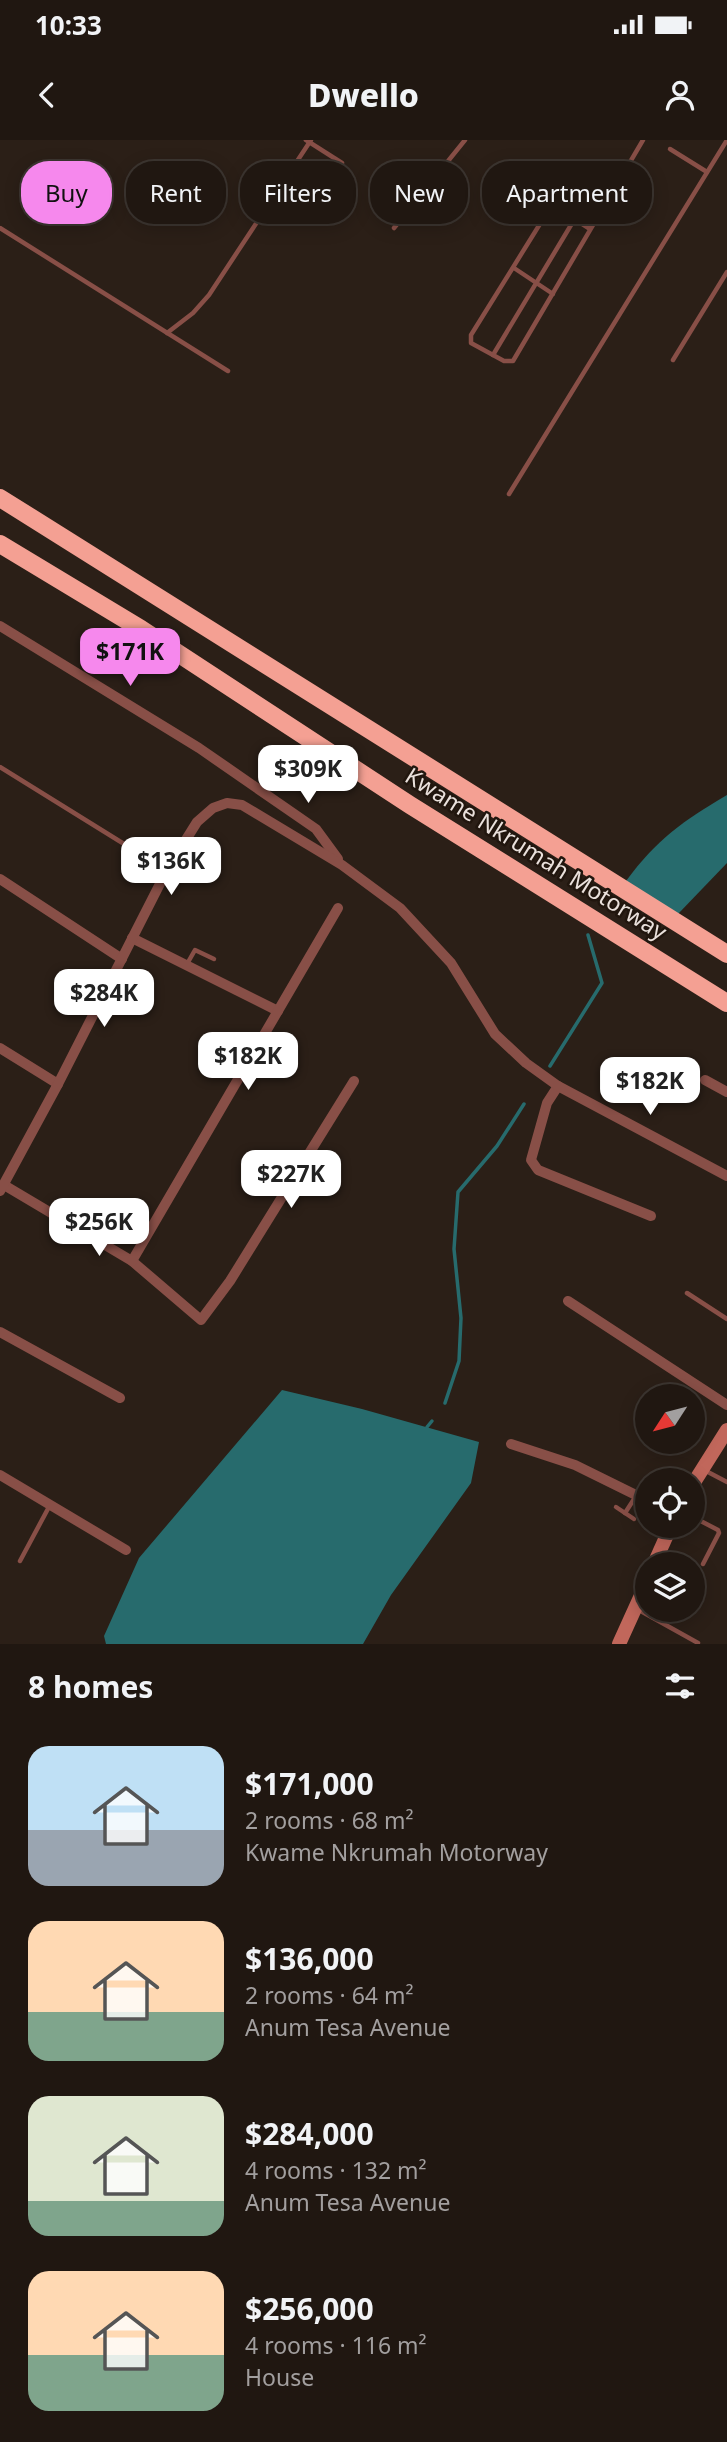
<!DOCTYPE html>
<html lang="en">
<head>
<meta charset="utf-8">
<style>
	body { margin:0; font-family:"Noto Sans",sans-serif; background:#28201a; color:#f1f3f6; height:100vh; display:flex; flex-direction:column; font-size:26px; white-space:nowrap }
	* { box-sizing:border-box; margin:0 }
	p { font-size:23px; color:#a29f9f }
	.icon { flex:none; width:38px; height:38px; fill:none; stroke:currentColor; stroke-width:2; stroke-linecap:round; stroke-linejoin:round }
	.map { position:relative; height:1504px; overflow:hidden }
	.drawer { display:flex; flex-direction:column; background:#201711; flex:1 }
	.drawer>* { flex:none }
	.top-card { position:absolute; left:21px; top:21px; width:686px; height:63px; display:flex; gap:14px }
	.needle { width:46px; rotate:234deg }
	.fabs { position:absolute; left:635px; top:1244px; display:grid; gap:14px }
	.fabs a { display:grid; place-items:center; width:70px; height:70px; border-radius:50%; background:#201711; box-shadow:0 4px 18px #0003,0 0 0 2px #3d3631; font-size:35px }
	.price { position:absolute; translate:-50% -60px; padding:0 16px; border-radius:14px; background:#fff; color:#222; font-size:23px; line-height:46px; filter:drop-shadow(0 2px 4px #0008) }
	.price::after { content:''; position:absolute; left:50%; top:42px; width:21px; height:16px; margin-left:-10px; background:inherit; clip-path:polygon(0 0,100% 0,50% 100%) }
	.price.selected { background:#f688ed; color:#111 }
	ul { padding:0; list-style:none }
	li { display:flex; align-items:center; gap:21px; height:175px; padding:0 28px }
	li span { display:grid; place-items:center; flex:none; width:196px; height:140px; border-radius:21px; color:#555 }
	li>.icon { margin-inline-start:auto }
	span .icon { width:84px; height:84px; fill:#fffc; stroke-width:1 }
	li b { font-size:30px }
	h2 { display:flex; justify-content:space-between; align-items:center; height:84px; padding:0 28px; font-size:30px }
	.pill { padding:0 24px; border-radius:28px; background:#201711; box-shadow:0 4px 18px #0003,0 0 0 2px #3d3631; font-size:24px; line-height:63px }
	.pill.selected { background:#f688ed; color:#111 }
	.status { display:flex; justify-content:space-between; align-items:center; height:49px; padding:0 35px; background:#201711; direction:ltr }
	.status svg { height:19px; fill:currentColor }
	header { display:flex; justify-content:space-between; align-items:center; height:91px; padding:0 28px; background:#201711; font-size:32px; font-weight:800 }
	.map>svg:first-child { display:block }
	.water { fill:#276b6d }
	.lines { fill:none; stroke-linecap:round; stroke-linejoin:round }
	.stream { stroke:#276b6d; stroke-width:3.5 }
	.service { stroke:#884f47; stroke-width:4.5 }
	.minor { stroke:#884f47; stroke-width:10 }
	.secondary { stroke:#c1675b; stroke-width:14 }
	.motorway { stroke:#f4a093; stroke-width:18 }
	.labels { text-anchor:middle; stroke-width:5; stroke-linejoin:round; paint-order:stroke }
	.street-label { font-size:23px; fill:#eae1dc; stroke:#21160e }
</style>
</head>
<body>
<div class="status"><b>10:33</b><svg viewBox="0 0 49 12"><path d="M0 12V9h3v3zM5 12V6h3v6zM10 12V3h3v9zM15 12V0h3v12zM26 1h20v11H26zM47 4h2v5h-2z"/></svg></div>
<header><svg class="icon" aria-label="back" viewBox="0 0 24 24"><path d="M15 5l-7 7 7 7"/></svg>Dwello<svg class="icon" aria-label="person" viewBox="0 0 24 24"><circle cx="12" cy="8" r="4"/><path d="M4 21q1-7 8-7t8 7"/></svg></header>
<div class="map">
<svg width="727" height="1504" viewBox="0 0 727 1504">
	<rect width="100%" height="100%" fill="#2b1f17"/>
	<g class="water">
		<path d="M727,655V723L678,774L626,741C657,699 683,681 727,655Z"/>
		<path d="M282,1250L362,1269L479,1302L471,1343L391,1455L363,1504H106L104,1496L139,1418Z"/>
	</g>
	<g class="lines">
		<g class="stream">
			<path d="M550,926L602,843L588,795"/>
			<path d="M445,1263L459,1221L461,1178L454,1109L458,1052L497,1006L524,964"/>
			<path d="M427,1287L432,1281"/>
		</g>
		<g class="service">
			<path d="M306,0L342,23"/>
			<path d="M670,9L707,32"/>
			<path d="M0,88L228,231"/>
			<path d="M394,88L465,0"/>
			<path d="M590,89L556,67L548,71L471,195V203L504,221H513L643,0"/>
			<path d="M514,128L553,154"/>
			<path d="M167,193L193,173L209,155L311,0"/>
			<path d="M493,215L574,80"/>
			<path d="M673,220L727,132"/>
			<path d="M509,354L727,0"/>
			<path d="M0,627L166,730"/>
			<path d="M187,824L195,810L214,819"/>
			<path d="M687,1153L727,1179"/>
			<path d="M706,1331L727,1342"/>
			<path d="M616,1367L634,1379"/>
			<path d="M625,1373L636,1356"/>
			<path d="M693,1377L718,1390L719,1393L703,1424"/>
			<path d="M20,1421L50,1365"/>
			<path d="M637,1469L698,1503"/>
		</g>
		<g class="minor">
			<path d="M0,486L199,608L316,689L338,719"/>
			<path d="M0,739L122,819"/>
			<path d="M132,798L278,871"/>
			<path d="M0,908L58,944"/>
			<path d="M705,940L727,952"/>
			<path d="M558,946L547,963L531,1020L538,1030L651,1076"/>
			<path d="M4,1045L132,1121L201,1180L230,1141L354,941"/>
			<path d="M0,1051L58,944L167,730L197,682L213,668L227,663L242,665L342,725L400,768L451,823L495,894L526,923L558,946L727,1036"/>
			<path d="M132,1121L338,768"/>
			<path d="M568,1161L727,1265"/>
			<path d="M0,1192L120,1258"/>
			<path d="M511,1304L575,1325L648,1361"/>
			<path d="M0,1335L126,1410"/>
		</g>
		<g class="secondary">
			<path d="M693,1344L727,1290"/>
			<path d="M654,1424L671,1386"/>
			<path d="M619,1504L648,1440"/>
		</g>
		<g class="motorway">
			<path d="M0,358L727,814"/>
			<path d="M0,404L141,489L410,665L727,863"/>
		</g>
	</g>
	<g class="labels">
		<g class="street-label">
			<text transform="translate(536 714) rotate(32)" y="8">Kwame Nkrumah Motorway</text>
		</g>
	</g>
</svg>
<div class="fabs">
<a><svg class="needle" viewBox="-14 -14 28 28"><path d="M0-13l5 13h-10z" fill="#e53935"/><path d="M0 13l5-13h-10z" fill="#a29f9f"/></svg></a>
<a><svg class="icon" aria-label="locate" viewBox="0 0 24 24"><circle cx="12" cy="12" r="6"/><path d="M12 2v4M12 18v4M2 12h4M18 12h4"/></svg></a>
<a><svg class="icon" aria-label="layers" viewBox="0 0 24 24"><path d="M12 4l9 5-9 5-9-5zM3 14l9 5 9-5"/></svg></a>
</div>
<b class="price selected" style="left:130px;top:548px">$171K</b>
<b class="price" style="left:308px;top:665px">$309K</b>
<b class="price" style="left:171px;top:757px">$136K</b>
<b class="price" style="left:104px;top:889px">$284K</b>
<b class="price" style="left:248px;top:952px">$182K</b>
<b class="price" style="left:650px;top:977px">$182K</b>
<b class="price" style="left:291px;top:1070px">$227K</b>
<b class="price" style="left:99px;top:1118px">$256K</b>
<div class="top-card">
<a class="pill selected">Buy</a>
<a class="pill">Rent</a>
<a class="pill">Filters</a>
<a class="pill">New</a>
<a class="pill">Apartment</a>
</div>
</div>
<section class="drawer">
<h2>8 homes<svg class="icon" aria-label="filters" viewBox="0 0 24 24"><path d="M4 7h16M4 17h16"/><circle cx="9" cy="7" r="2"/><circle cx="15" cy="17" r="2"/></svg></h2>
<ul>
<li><span style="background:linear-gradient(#bfe0f5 60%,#9aa5b1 0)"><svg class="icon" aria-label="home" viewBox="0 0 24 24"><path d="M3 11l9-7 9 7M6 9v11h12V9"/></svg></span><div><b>$171,000</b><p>2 rooms · 68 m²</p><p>Kwame Nkrumah Motorway</p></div></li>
<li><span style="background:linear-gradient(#ffd9b3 65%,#7fa58c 0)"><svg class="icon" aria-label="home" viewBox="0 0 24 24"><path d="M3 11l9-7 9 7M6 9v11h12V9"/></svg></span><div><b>$136,000</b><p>2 rooms · 64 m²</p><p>Anum Tesa Avenue</p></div></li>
<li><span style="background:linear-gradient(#dfe7d0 75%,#7fa58c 0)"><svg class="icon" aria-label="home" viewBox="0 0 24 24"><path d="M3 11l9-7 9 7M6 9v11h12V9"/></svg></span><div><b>$284,000</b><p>4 rooms · 132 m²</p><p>Anum Tesa Avenue</p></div></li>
<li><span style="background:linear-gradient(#ffd9b3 60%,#7fa58c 0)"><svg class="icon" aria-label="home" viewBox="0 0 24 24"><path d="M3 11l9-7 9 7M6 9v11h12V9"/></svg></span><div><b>$256,000</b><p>4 rooms · 116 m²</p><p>House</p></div></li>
</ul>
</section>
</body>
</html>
